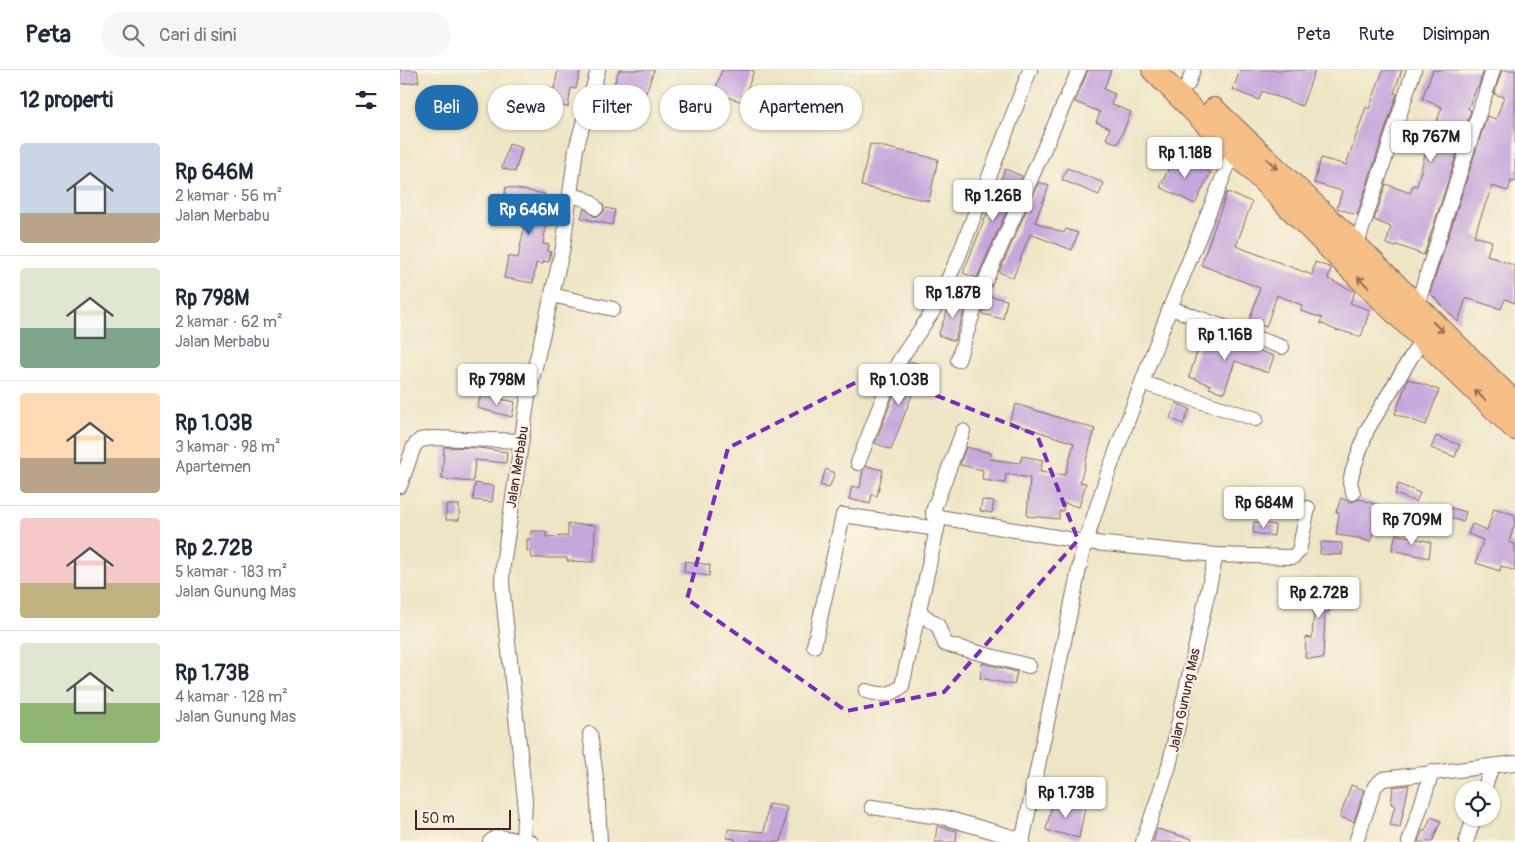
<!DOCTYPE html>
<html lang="id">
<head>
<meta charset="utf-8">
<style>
	body { margin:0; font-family:Pangolin,sans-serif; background:#f6f6f7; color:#1f2937; height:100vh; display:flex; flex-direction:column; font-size:19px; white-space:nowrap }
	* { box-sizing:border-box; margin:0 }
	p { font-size:16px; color:#747a83 }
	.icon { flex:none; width:28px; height:28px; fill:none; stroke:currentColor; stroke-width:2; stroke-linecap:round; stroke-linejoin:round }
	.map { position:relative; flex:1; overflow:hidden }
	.side { display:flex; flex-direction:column; background:#fff; width:400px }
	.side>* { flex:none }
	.top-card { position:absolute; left:15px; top:15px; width:475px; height:45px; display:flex; gap:10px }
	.fabs { position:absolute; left:1055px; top:711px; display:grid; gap:10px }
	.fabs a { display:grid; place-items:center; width:45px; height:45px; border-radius:50%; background:#fff; box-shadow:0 1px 4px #0004; font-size:25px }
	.scale { position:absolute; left:15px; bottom:12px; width:96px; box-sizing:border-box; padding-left:5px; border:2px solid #4a1f2b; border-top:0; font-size:14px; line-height:18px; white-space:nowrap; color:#4a1f2b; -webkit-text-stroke:4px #fcf5e5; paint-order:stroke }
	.price { position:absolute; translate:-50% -42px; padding:0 11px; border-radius:5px; background:#fff; color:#222; font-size:16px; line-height:32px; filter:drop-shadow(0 1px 2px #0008) }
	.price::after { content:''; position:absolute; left:50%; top:30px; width:15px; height:11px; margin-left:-8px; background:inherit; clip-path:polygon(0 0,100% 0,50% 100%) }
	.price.current { background:#1f6fb2; color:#fff }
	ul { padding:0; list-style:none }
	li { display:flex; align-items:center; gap:15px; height:125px; padding:0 20px }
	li+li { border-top:1px solid #e0e1e3 }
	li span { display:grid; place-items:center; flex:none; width:140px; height:100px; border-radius:5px; color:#555 }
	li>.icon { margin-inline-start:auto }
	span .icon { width:60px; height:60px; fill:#fffc; stroke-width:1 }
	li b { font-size:21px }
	h2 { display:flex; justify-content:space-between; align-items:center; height:60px; padding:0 20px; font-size:21px }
	.chip { padding:0 18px; border-radius:22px; background:#fff; box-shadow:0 1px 4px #0004; font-size:18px; line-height:45px }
	.chip.current { background:#1f6fb2; color:#fff }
	header { display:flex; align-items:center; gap:30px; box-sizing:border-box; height:70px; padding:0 25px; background:#fff; border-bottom:1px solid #e0e1e3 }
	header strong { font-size:24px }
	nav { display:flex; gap:28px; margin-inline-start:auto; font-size:18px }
	.search { width:350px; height:45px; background:#f6f6f7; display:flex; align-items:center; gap:12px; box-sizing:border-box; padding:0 18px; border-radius:28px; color:#747a83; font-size:19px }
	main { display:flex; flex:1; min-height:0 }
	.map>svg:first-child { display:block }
	.building { fill:#c6a7dc }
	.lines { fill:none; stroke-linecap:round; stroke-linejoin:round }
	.minor-casing { stroke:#836461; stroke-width:16 }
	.primary-casing { stroke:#836461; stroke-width:24 }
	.minor { stroke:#fff; stroke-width:14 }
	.primary { stroke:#f6be87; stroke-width:22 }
	.oneway { stroke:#976754 }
	.marked { fill:none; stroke:#7b2cbf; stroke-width:4; stroke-dasharray:10 6; stroke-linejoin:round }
	.labels { text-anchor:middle; stroke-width:4; stroke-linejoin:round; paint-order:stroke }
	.street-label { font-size:14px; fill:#4a1f2b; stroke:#fcf5e5 }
</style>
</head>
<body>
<header>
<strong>Peta</strong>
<div class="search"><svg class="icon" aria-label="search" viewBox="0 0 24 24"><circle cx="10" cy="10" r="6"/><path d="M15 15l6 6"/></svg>Cari di sini</div>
<nav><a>Peta</a><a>Rute</a><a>Disimpan</a></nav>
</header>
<main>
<section class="side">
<h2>12 properti<svg class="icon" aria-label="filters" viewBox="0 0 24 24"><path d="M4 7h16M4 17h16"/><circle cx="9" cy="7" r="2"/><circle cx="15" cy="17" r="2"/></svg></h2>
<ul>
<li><span style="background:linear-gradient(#c9d6e8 70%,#b9a48a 0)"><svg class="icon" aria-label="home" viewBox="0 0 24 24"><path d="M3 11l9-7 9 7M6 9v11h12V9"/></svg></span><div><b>Rp 646M</b><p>2 kamar · 56 m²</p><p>Jalan Merbabu</p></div></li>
<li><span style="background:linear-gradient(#dfe7d0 60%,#7fa58c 0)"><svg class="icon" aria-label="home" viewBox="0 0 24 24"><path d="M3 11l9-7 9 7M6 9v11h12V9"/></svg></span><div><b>Rp 798M</b><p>2 kamar · 62 m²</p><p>Jalan Merbabu</p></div></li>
<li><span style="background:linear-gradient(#ffd9b3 65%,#b9a48a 0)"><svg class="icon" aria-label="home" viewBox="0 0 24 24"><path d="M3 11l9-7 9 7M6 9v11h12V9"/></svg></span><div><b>Rp 1.03B</b><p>3 kamar · 98 m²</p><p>Apartemen</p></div></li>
<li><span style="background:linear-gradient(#f6c9c9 65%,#c2b280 0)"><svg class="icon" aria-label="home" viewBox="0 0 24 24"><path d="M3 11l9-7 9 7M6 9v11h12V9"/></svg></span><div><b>Rp 2.72B</b><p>5 kamar · 183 m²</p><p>Jalan Gunung Mas</p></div></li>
<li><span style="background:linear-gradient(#dfe7d0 60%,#8fb573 0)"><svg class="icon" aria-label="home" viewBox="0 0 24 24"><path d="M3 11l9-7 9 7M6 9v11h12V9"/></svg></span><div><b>Rp 1.73B</b><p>4 kamar · 128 m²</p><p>Jalan Gunung Mas</p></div></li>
</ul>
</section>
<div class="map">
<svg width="1115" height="772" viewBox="0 0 1115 772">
	<rect width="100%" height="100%" fill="#fcf5e5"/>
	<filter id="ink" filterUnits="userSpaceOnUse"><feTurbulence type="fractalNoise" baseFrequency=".02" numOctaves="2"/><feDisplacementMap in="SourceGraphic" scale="10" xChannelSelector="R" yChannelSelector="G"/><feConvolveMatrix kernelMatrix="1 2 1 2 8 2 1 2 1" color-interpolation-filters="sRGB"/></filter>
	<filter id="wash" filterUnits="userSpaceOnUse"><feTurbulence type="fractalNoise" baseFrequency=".0096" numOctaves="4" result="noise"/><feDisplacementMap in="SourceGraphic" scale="20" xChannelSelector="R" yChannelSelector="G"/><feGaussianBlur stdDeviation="1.12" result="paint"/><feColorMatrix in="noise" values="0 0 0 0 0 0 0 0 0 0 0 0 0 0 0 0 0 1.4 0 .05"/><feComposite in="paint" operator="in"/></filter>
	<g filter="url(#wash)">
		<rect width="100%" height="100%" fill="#eee5c6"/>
		<g id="blocks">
			<g class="building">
				<path d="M0,0H17L19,12L0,14Z"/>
				<path d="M158,0H180L176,19L171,18L168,37L144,33L147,18L154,19Z"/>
				<path d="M219,0H254L243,31L212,20Z"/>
				<path d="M322,0H354L343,32L314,23Z"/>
				<path d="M688,0H711L704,19L715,24L711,34L731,42L718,74L706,69L710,58L696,52L700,42L675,32Z"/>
				<path d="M840,0H915L902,36L862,21L859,30L833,20Z"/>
				<path d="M983,0H1002L994,23L997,24L957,145L937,138L942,121L914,113L921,88L946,95L966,37L969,39Z"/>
				<path d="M1033,0H1084L1078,18L1077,17L1068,39L1071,40L1024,185L997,175L996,177L986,174L991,157L974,150L986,114L1010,123L1013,115L1017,116L1024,88L1042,37L1022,29Z"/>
				<path d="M1102,0H1115V112L1111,111L1108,121L1092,116L1074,166L1092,171L1087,185L1115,196V233L1105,229L1101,239L1066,228L1058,252L1030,223L1087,46L1096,49L1104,27L1094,24Z"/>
				<path d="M109,74L122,78L115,102L102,98Z"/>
				<path d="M470,74L538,89L529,131L461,116Z"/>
				<path d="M775,84L811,102L795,134L760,117Z"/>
				<path d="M667,98L704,113L699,125L662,110Z"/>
				<path d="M605,99L622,106L577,208L563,203Z"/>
				<path d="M639,112L649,116L635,152L664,163L666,159L678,163L672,180L630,164L613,208L599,202Z"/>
				<path d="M106,117L145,124L142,144L148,145L143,174L149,175L148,181L151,182L149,192L144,191L143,194L136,193L133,213L104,208L108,186L118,188L124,158L121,157L126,134L104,130Z"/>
				<path d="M827,122L852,132L836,176L912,205L915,192L929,197L931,198L928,209L954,221L955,222L950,233L970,240L961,267L939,260L938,261L920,253L922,248L901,241L902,235L877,225L866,257L849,251L860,218L801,195Z"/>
				<path d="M184,138L193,146L197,147L202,144L205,138L215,140L212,155L181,148Z"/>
				<path d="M589,226L607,230L603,249L582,244Z"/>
				<path d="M553,227L567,233L554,271L538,265Z"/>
				<path d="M804,261L874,286L868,303L835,291L824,323L809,318L811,315L789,307Z"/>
				<path d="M510,291L523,296L491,380L475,373L501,306Z"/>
				<path d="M1008,309L1039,320L1026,355L995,344Z"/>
				<path d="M81,325L115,332L112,347L77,338Z"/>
				<path d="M776,333L790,339L783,354L770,348Z"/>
				<path d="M616,334L695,359L680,412L686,413L679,437L664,433L663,441H659V449L627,446L630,408L606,404L605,413L582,410L583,400L560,395L566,377L591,383L589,389L620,393L622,386L643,390L640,402L665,405L674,373L609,352Z"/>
				<path d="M1036,366L1060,375L1055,387L1031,378Z"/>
				<path d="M44,377L79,378L107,382L106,393L75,390L73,412L42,409Z"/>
				<path d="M466,396L483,400L477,426L472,425L470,434L449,429L452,416L460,418L463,400Z"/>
				<path d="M426,399L435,403L429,418L420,415Z"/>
				<path d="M75,413L94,416L92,432L73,430Z"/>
				<path d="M998,414L1020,423L1016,432L995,424Z"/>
				<path d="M941,428L951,432L960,429L996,441L990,461L976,456L970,472L958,468L936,465L939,443L936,442Z"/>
				<path d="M582,430L594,431L592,443L580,441Z"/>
				<rect x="46" y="435" width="13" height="15"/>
				<path d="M1051,438L1066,442L1063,452L1048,447Z"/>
				<path d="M1094,438L1115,445V453L1109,472L1115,474V501L1101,496L1100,501L1076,493L1083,470L1068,464L1072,454L1087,460Z"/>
				<path d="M854,452L875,455L874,466L853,463Z"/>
				<path d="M168,454L195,455L194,492L167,491V488H132L131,481H127V469H131V461H146V467L168,466Z"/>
				<path d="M996,464L1031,472L1029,488L992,480Z"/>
				<path d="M921,472L942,473V485L920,484Z"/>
				<path d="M285,491L310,495L309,506L284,502Z"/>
				<path d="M918,508L934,511L928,543L925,542L923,589L905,588L906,567L912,568L914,540H912Z"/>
				<path d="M582,593L617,602L614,615L580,608Z"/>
				<path d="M951,715L964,720L954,752L940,747Z"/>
				<path d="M1009,715L1000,757L990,755L995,735L991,734L993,717Z"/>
				<path d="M653,730L685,738L679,768L646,760Z"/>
				<path d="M368,734L387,737L381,772L351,770V772H335V769L327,768L328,759L364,762Z"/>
				<path d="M1031,747L1041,751L1032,772H1018L1023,760L1025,761Z"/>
				<path d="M537,756L557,761L556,772H535Z"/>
				<path d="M757,759L792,769L791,772H753Z"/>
			</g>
		</g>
	</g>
	<g filter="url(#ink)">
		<use href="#blocks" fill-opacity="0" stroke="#836461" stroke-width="1"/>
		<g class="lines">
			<g class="minor-casing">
				<g id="minor">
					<path d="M788,14L793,0"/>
					<path d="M170,126C182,127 189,129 196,138"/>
					<path d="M955,180L1014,0"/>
					<path d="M152,225L213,239"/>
					<path d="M1017,235L1093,0"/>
					<path d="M770,238L882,277"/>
					<path d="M558,290L574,240L584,214L679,0"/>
					<path d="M743,313L856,349"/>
					<path d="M563,361L533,441V445L539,447L685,472L816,485L888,487H893L899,481L908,438"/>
					<path d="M458,393L493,302L501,288L533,241L558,188L630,0"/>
					<path d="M0,416L14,376L20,370L33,368L121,371"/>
					<path d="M953,423L950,413L952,403L967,360L1022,269"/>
					<path d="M519,542L538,556L545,574L629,596"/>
					<path d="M414,576L443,445L537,459"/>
					<path d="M466,621C481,625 490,627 502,616L539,450"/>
					<path d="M190,664L197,715L200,772"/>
					<path d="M1084,720L1092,696"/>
					<path d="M472,737L546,748L623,770"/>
					<path d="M123,771L125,730L104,535L102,512L103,495L128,327L163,177L176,79L198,0"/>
					<path d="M90,772L95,768L99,767L131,772"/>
					<path d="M622,772L683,480L708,403L770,238L834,80"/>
					<path d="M743,772L769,696L816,485"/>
					<path d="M956,772L975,716L983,709L1115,693"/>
					<path d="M1009,772L1032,702"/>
					<path d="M1066,772L1074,748"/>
				</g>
			</g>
			<g class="primary-casing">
				<g id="primary">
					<path d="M753,0L945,194L1115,359"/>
					<path d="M814,39L946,165L1115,333"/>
				</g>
			</g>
			<use href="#minor" class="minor"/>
			<use href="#primary" class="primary"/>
		</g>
		<defs><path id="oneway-shaft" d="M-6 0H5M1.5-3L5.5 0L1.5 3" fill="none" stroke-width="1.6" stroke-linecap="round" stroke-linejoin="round" transform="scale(1.25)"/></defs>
		<g class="oneway">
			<use href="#oneway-shaft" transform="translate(872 94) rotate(44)"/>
			<use href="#oneway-shaft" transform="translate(963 212) rotate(-136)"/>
			<use href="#oneway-shaft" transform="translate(1038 257) rotate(45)"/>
			<use href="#oneway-shaft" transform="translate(1080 325) rotate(-136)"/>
		</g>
	</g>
	<path class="marked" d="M476,302L637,365L678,470L544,622L446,641L287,529L328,378Z"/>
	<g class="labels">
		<g class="street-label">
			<text transform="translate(117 397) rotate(-81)" y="5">Jalan Merbabu</text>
			<text transform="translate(784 630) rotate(-78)" y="5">Jalan Gunung Mas</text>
		</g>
	</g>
</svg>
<div class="fabs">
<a><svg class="icon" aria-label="locate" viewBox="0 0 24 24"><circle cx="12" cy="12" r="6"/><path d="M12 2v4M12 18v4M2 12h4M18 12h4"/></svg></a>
</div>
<div class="scale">50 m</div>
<b class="price" style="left:1031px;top:93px">Rp 767M</b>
<b class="price" style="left:785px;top:109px">Rp 1.18B</b>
<b class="price" style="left:593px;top:152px">Rp 1.26B</b>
<b class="price current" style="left:129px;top:166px">Rp 646M</b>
<b class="price" style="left:553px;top:249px">Rp 1.87B</b>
<b class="price" style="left:825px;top:291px">Rp 1.16B</b>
<b class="price" style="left:97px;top:336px">Rp 798M</b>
<b class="price" style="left:499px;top:336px">Rp 1.03B</b>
<b class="price" style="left:864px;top:459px">Rp 684M</b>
<b class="price" style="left:1012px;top:476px">Rp 709M</b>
<b class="price" style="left:919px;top:549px">Rp 2.72B</b>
<b class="price" style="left:666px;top:749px">Rp 1.73B</b>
<div class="top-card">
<a class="chip current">Beli</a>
<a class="chip">Sewa</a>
<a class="chip">Filter</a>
<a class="chip">Baru</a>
<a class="chip">Apartemen</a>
</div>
</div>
</main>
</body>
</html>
